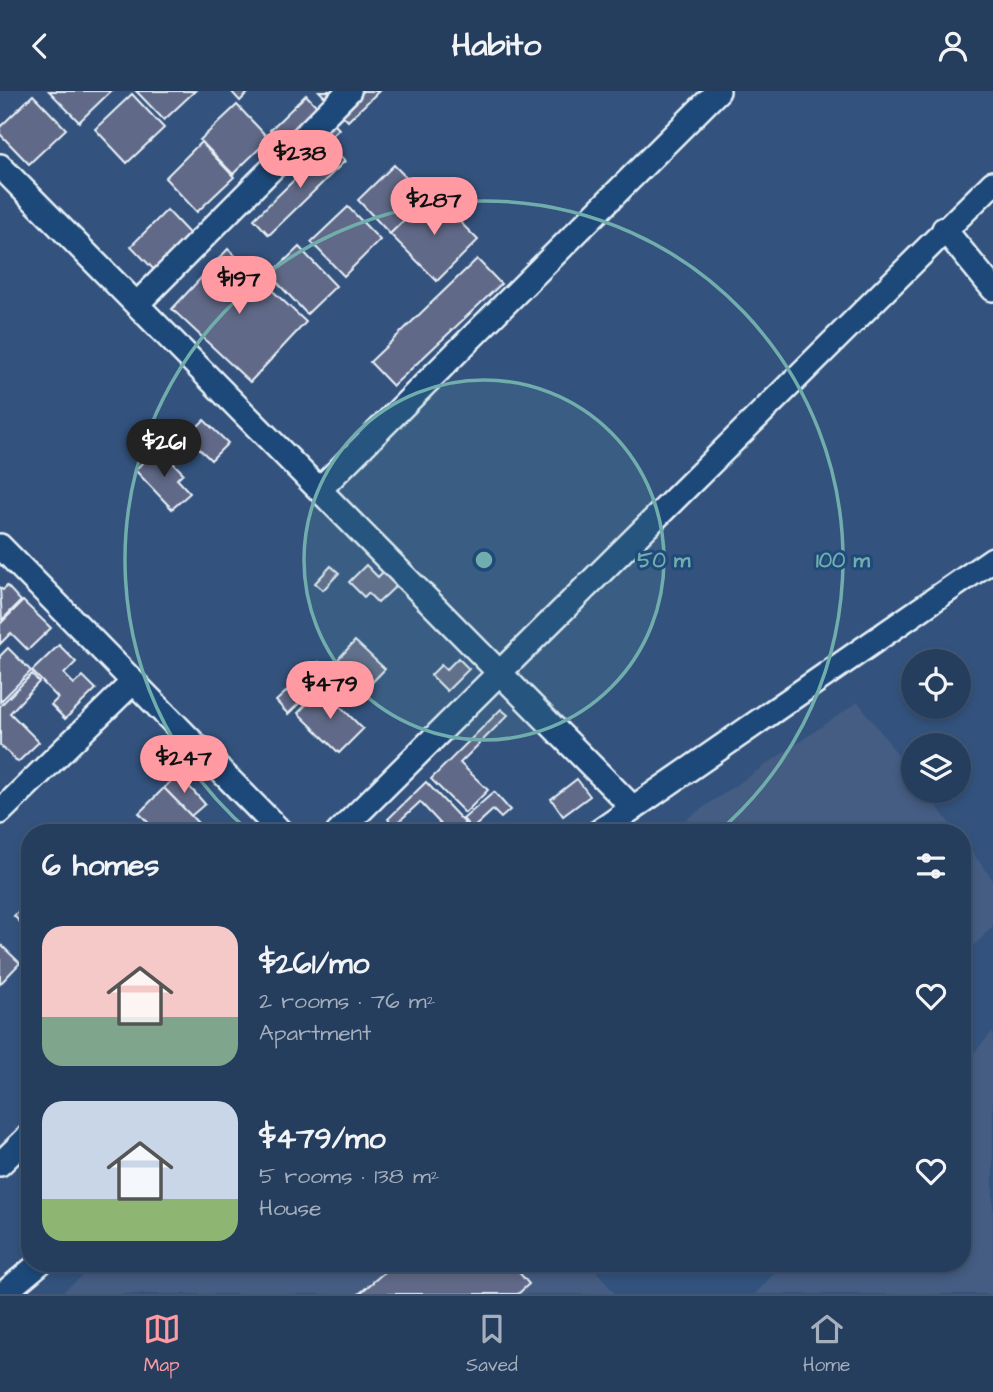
<!DOCTYPE html>
<html lang="en">
<head>
<meta charset="utf-8">
<style>
	body { margin:0; font-family:"Architects Daughter",sans-serif; background:#324967; color:#f1f3f6; height:100vh; display:flex; flex-direction:column; font-size:26px; white-space:nowrap }
	* { box-sizing:border-box; margin:0 }
	p { font-size:23px; color:#a4aebc }
	.icon { flex:none; width:38px; height:38px; fill:none; stroke:currentColor; stroke-width:2; stroke-linecap:round; stroke-linejoin:round }
	.map { position:relative; flex:1; overflow:hidden }
	.sheet { position:absolute; left:21px; top:733px; width:950px; height:448px; display:flex; flex-direction:column; background:#263e5e; border-radius:28px; box-shadow:0 4px 10px #0003,0 0 0 2px #425773 }
	.sheet>* { flex:none }
	.fabs { position:absolute; left:901px; top:558px; display:grid; gap:14px }
	.fabs a { display:grid; place-items:center; width:70px; height:70px; border-radius:50%; background:#263e5e; box-shadow:0 4px 10px #0003,0 0 0 2px #425773; font-size:35px }
	.price { position:absolute; translate:-50% -60px; padding:0 16px; border-radius:24px; background:#ff9aa2; color:#111; font-size:23px; line-height:46px; filter:drop-shadow(0 2px 4px #0008) }
	.price::after { content:''; position:absolute; left:50%; top:42px; width:21px; height:16px; margin-left:-10px; background:inherit; clip-path:polygon(0 0,100% 0,50% 100%) }
	.price.on { background:#222; color:#fff }
	ul { padding:0; list-style:none }
	li { display:flex; align-items:center; gap:21px; height:175px; padding:0 21px }
	li span { display:grid; place-items:center; flex:none; width:196px; height:140px; border-radius:21px; color:#555 }
	li>.icon { margin-inline-start:auto }
	span .icon { width:84px; height:84px; fill:#fffc; stroke-width:1 }
	li b { font-size:30px }
	h2 { display:flex; justify-content:space-between; align-items:center; height:84px; padding:0 21px; font-size:30px }
	header { display:flex; justify-content:space-between; align-items:center; height:91px; padding:0 21px; background:#263e5e; font-size:32px; font-weight:800 }
	.menu { display:flex; justify-content:space-around; align-items:center; height:98px; border-top:2px solid #425773; background:#263e5e; font-size:19px; color:#a4aebc }
	.menu a { display:grid; justify-items:center; gap:4px }
	.menu .on { color:#ff9aa2 }
	.map>svg:first-child { display:block }
	.built { fill:#445d83 }
	.building { fill:#616987; stroke:#e8f1f8; stroke-width:2 }
	.lines { fill:none; stroke-linecap:round; stroke-linejoin:round }
	.street-casing { stroke:#e8f1f8; stroke-width:28 }
	.street { stroke:#1f4a7a; stroke-width:23 }
	.ring { fill:none; stroke:#71adac; stroke-width:3.5 }
	.centre { fill:#71adac; stroke:#1f4a7a; stroke-width:3.5 }
	.ring-label { font-size:21px; text-anchor:middle; font-weight:bold; fill:#71adac; stroke:#1f4a7a; stroke-width:6; stroke-linejoin:round; paint-order:stroke }
</style>
</head>
<body>
<header><svg class="icon" aria-label="back" viewBox="0 0 24 24"><path d="M15 5l-7 7 7 7"/></svg>Habito<svg class="icon" aria-label="person" viewBox="0 0 24 24"><circle cx="12" cy="8" r="4"/><path d="M4 21q1-7 8-7t8 7"/></svg></header>
<div class="map">
<svg width="993" height="1203" viewBox="0 0 993 1203">
	<rect width="100%" height="100%" fill="#33537e"/>
	<filter id="ink" filterUnits="userSpaceOnUse"><feTurbulence type="fractalNoise" baseFrequency=".0143" numOctaves="2"/><feDisplacementMap in="SourceGraphic" scale="14" xChannelSelector="R" yChannelSelector="G"/><feConvolveMatrix kernelMatrix="1 2 1 2 8 2 1 2 1" color-interpolation-filters="sRGB"/></filter>
	<g filter="url(#ink)">
		<g class="built">
			<path d="M858,611L913,684L914,700H925L957,742H666Z"/>
			<path d="M963,749L993,789V835L963,866Z"/>
			<path d="M993,940V1203H755L783,1173L962,1172L963,974Z"/>
			<path d="M98,1172L591,1173L615,1203H60Z"/>
		</g>
		<g class="building">
			<path d="M49,0H111L79,31Z"/>
			<path d="M136,0H195L164,29Z"/>
			<path d="M231,0H250L240,10Z"/>
			<path d="M319,0H379L348,30Z"/>
			<path d="M132,3L164,37L127,72L95,38Z"/>
			<path d="M33,4L66,38L29,73L0,43V36Z"/>
			<path d="M306,4L339,38L302,73L270,39Z"/>
			<path d="M237,14L269,48L233,83L200,49Z"/>
			<path d="M201,51L234,86L197,121L165,87Z"/>
			<path d="M330,54L345,70L269,144L254,128Z"/>
			<path d="M394,74L427,108L390,143L358,109Z"/>
			<path d="M431,102L478,149L437,190L390,143Z"/>
			<path d="M348,116L380,149L344,185L311,151Z"/>
			<path d="M167,119L200,154L164,189L131,155Z"/>
			<path d="M299,156L336,195L307,223L270,184Z"/>
			<path d="M228,158L306,231L250,291L172,218Z"/>
			<path d="M477,168L501,193L393,295L370,271Z"/>
			<path d="M204,329L228,352L211,369L187,346Z"/>
			<path d="M162,361L183,382L177,388L190,402L172,418L135,379L150,364L154,369Z"/>
			<path d="M366,474L378,486L383,481L397,494L378,512L368,502L364,506L349,491Z"/>
			<path d="M331,475L339,482L323,499L315,492Z"/>
			<path d="M7,495L21,510L2,529L0,497L3,499Z"/>
			<path d="M23,510L51,537L28,559L11,542L0,553V533Z"/>
			<path d="M355,550L385,578L358,606L328,579Z"/>
			<path d="M59,554L76,571L64,583L74,593L83,585L96,598L65,628L51,614L58,607L32,580Z"/>
			<path d="M8,557L31,580L0,611V565Z"/>
			<path d="M458,567L469,578L447,600L431,584L441,574L446,579Z"/>
			<path d="M319,571L330,583L288,623L276,610Z"/>
			<path d="M32,583L39,591L10,622L39,651L18,671L0,654V615Z"/>
			<path d="M322,597L363,638L339,662L298,622Z"/>
			<path d="M501,618L508,624L460,672L488,699L465,722L431,688Z"/>
			<path d="M178,683L205,713L191,725L164,697Z"/>
			<path d="M577,688L590,705L563,725L551,708Z"/>
			<path d="M426,691L465,732L455,742H449L420,711L394,735L388,728Z"/>
			<path d="M164,697L199,733L189,742H158L139,722Z"/>
			<path d="M494,701L510,719L501,727L493,719L472,738L463,728Z"/>
			<path d="M30,809V841L14,825Z"/>
			<path d="M0,853L20,872L0,893Z"/>
			<path d="M395,1172H511L529,1193L518,1203H359Z"/>
		</g>
		<g class="lines">
			<g class="street-casing">
				<g id="street">
					<path d="M0,75L633,717"/>
					<path d="M944,138L993,198"/>
					<path d="M137,213L349,0"/>
					<path d="M320,398L718,0"/>
					<path d="M0,455L282,742"/>
					<path d="M0,721L132,592"/>
					<path d="M338,742L993,92"/>
					<path d="M597,742L993,468"/>
					<path d="M0,1073L30,1044"/>
					<path d="M3,1203L40,1172"/>
				</g>
			</g>
			<use href="#street" class="street"/>
		</g>
	</g>
	<circle cx="484" cy="469" r="180" fill="#71adac" fill-opacity=".12"/>
	<g class="ring">
		<circle cx="484" cy="469" r="180"/>
		<path d="M251 742A359 359 0 1 1 717 742"/>
	</g>
	<circle cx="484" cy="469" r="10" class="centre"/>
	<g class="ring-label">
		<text x="664" y="476">50 m</text>
		<text x="843" y="476">100 m</text>
	</g>
</svg>
<div class="fabs">
<a><svg class="icon" aria-label="locate" viewBox="0 0 24 24"><circle cx="12" cy="12" r="6"/><path d="M12 2v4M12 18v4M2 12h4M18 12h4"/></svg></a>
<a><svg class="icon" aria-label="layers" viewBox="0 0 24 24"><path d="M12 4l9 5-9 5-9-5zM3 14l9 5 9-5"/></svg></a>
</div>
<b class="price" style="left:300px;top:99px">$238</b>
<b class="price" style="left:434px;top:146px">$287</b>
<b class="price" style="left:239px;top:225px">$197</b>
<b class="price on" style="left:164px;top:388px">$261</b>
<b class="price" style="left:330px;top:630px">$479</b>
<b class="price" style="left:184px;top:704px">$247</b>
<section class="sheet">
<h2>6 homes<svg class="icon" aria-label="filters" viewBox="0 0 24 24"><path d="M4 7h16M4 17h16"/><circle cx="9" cy="7" r="2"/><circle cx="15" cy="17" r="2"/></svg></h2>
<ul>
<li><span style="background:linear-gradient(#f6c9c9 65%,#7fa58c 0)"><svg class="icon" aria-label="home" viewBox="0 0 24 24"><path d="M3 11l9-7 9 7M6 9v11h12V9"/></svg></span><div><b>$261/mo</b><p>2 rooms · 76 m²</p><p>Apartment</p></div><svg class="icon" aria-label="heart" viewBox="0 0 24 24"><path d="M12 20l-8-8c-3-5 5-10 8-4 3-6 11-1 8 4z"/></svg></li>
<li><span style="background:linear-gradient(#c9d6e8 70%,#8fb573 0)"><svg class="icon" aria-label="home" viewBox="0 0 24 24"><path d="M3 11l9-7 9 7M6 9v11h12V9"/></svg></span><div><b>$479/mo</b><p>5 rooms · 138 m²</p><p>House</p></div><svg class="icon" aria-label="heart" viewBox="0 0 24 24"><path d="M12 20l-8-8c-3-5 5-10 8-4 3-6 11-1 8 4z"/></svg></li>
</ul>
</section>
</div>
<nav class="menu">
<a class="on"><svg class="icon" aria-label="map" viewBox="0 0 24 24"><path d="M3 6l6-2 6 2 6-2v14l-6 2-6-2-6 2zM9 4v14M15 6v14"/></svg>Map</a>
<a><svg class="icon" aria-label="saved" viewBox="0 0 24 24"><path d="M7 4h10v16l-5-4-5 4z"/></svg>Saved</a>
<a><svg class="icon" aria-label="home" viewBox="0 0 24 24"><path d="M3 11l9-7 9 7M6 9v11h12V9"/></svg>Home</a>
</nav>
</body>
</html>
